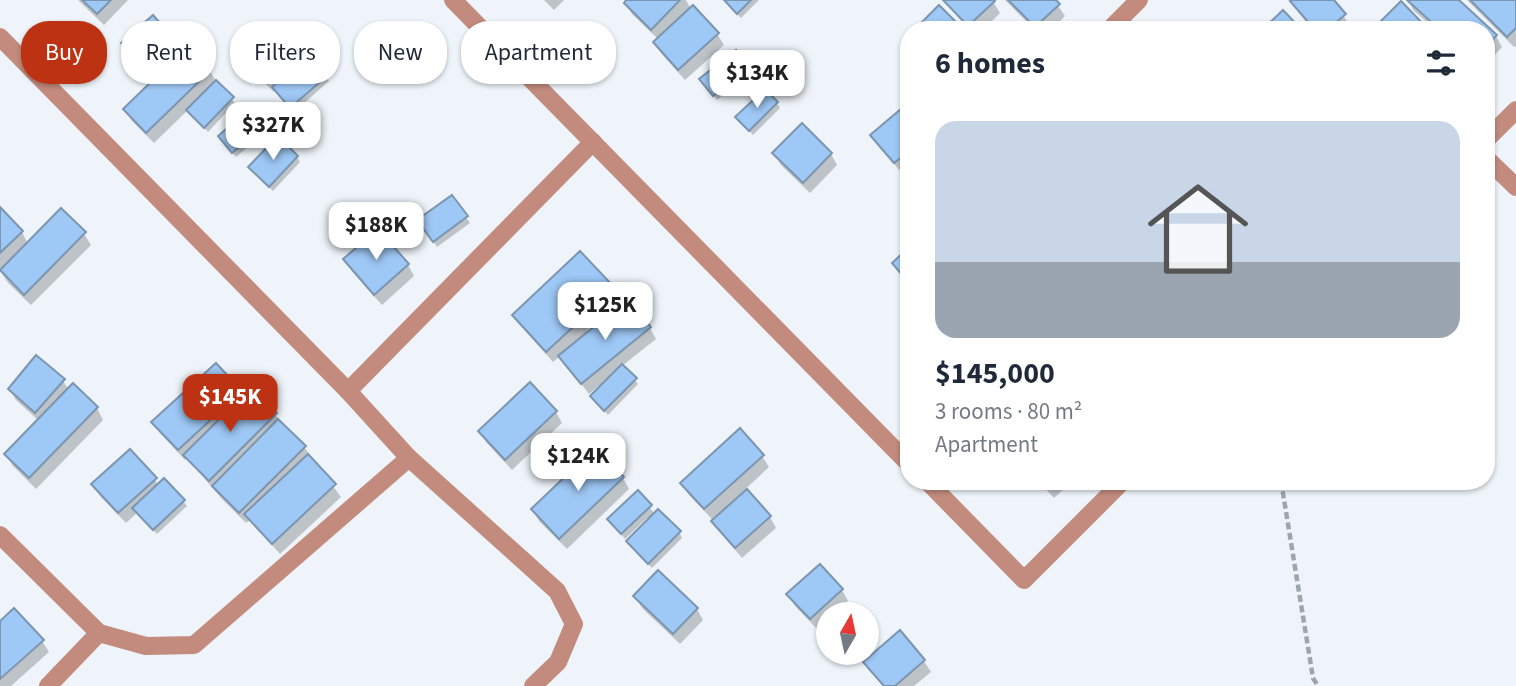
<!DOCTYPE html>
<html lang="en">
<head>
<meta charset="utf-8">
<style>
	body { margin:0; font-family:"Source Sans 3",sans-serif; background:#f6f6f7; color:#1f2937; height:100vh; display:flex; flex-direction:column; font-size:26px; white-space:nowrap }
	* { box-sizing:border-box; margin:0 }
	p { font-size:23px; color:#747a83 }
	.icon { flex:none; width:38px; height:38px; fill:none; stroke:currentColor; stroke-width:2; stroke-linecap:round; stroke-linejoin:round }
	.map { position:relative; flex:1; overflow:hidden }
	.side { position:absolute; left:900px; top:21px; width:595px; height:469px; display:flex; flex-direction:column; background:#fff; border-radius:28px; box-shadow:0 2px 5px #0004 }
	.side>* { flex:none }
	.guide { position:absolute; left:21px; top:21px; width:665px; height:63px; display:flex; gap:14px }
	.needle { width:46px; rotate:9deg }
	.controls { position:absolute; left:816px; top:602px; display:grid; gap:14px }
	.controls a { display:grid; place-items:center; width:63px; height:63px; border-radius:50%; background:#fff; box-shadow:0 2px 5px #0004; font-size:35px }
	.price { position:absolute; translate:-50% -60px; padding:0 16px; border-radius:14px; background:#fff; color:#222; font-size:23px; line-height:46px; filter:drop-shadow(0 2px 4px #0008) }
	.price::after { content:''; position:absolute; left:50%; top:42px; width:21px; height:16px; margin-left:-10px; background:inherit; clip-path:polygon(0 0,100% 0,50% 100%) }
	.price.on { background:#bd3212; color:#fff }
	ul { padding:0; list-style:none }
	li { display:grid; align-content:center; gap:14px; height:371px; padding:0 35px }
	li+li { border-top:2px solid #e0e1e3 }
	li span { display:grid; place-items:center; height:217px; border-radius:21px; color:#555 }
	li>.icon { margin-inline-start:auto }
	span .icon { width:126px; height:126px; fill:#fffc; stroke-width:1 }
	li b { font-size:30px }
	h2 { display:flex; justify-content:space-between; align-items:center; height:84px; padding:0 35px; font-size:30px }
	.tag { padding:0 24px; border-radius:28px; background:#fff; box-shadow:0 2px 5px #0004; font-size:24px; line-height:63px }
	.tag.on { background:#bd3212; color:#fff }
	.map>svg:first-child { display:block }
	.shadow { fill:#0003 }
	.building { fill:#9ec8f5; stroke:#7c95b0; stroke-width:2 }
	.lines { fill:none; stroke-linecap:round; stroke-linejoin:round }
	.path { stroke:#9ea5ad; stroke-width:4.5; stroke-dasharray:7 3.5; stroke-linecap:butt }
	.minor { stroke:#c28b7e; stroke-width:18 }
</style>
</head>
<body>
<div class="map">
<svg width="1516" height="686" viewBox="0 0 1516 686">
	<rect width="100%" height="100%" fill="#eef4f9"/>
	<g class="shadow">
		<path d="M78,0H128L104,25Z"/>
		<path d="M544,0H564L554,10Z"/>
		<path d="M625,0H686L691,9L717,34L724,45L685,80L661,53L655,42L658,39L632,14Z"/>
		<path d="M724,0H759L741,18Z"/>
		<path d="M944,0H992L1000,13L983,30H969Z"/>
		<path d="M1005,0H1054L1065,16L1051,30H1035Z"/>
		<path d="M1295,0H1331L1351,26L1347,30H1313L1299,13L1293,2Z"/>
		<path d="M1408,0H1456L1496,36L1502,47L1486,65V30H1436L1413,10Z"/>
		<path d="M1467,0H1516V46L1514,47Z"/>
		<path d="M123,44H176L182,54L210,71L217,83L235,103L208,132L188,110L154,143L132,121L125,110L153,82Z"/>
		<path d="M239,53H296L302,63L326,76L329,81L294,112L276,90L274,92L245,64Z"/>
		<path d="M748,68L751,74L717,100L704,84Z"/>
		<path d="M777,103L780,108L753,135L738,118Z"/>
		<path d="M901,111L908,120V168L902,173L879,147L872,135Z"/>
		<path d="M263,126L267,131L236,157L223,142Z"/>
		<path d="M774,153L831,154L837,165L810,193L781,165Z"/>
		<path d="M297,157L300,162L273,191L250,167Z"/>
		<path d="M451,197L470,223L437,247L423,226Z"/>
		<path d="M0,209L22,232L28,244L84,234L91,245L31,305L8,283L0,270Z"/>
		<path d="M378,231L408,265L414,276L382,305L352,271L345,260Z"/>
		<path d="M613,289L620,300L587,330L589,333L650,328L656,339L622,366L638,384L608,415L592,397L603,385L601,384L589,394L560,356L553,362L521,326L514,315Z"/>
		<path d="M63,381L69,390L73,386L97,408L103,420L36,489L13,466L6,455L39,421L16,400L10,389Z"/>
		<path d="M240,392L243,397L275,414L282,425L304,447L341,497L280,554L250,520L246,523L221,498L187,458L185,460L160,433L153,422Z"/>
		<path d="M556,412L562,423L512,470L486,442L480,431Z"/>
		<path d="M596,450L623,478L629,489L567,549L539,521L533,510Z"/>
		<path d="M130,451L159,485L183,501L187,506L157,534L137,513L126,523L100,496L94,484Z"/>
		<path d="M762,456L769,467L737,497L770,517L776,528L742,558L720,532L712,519L689,495L683,483Z"/>
		<path d="M1038,481H1073L1054,498Z"/>
		<path d="M638,493L655,514L679,532L682,538L652,568L628,542L650,520L647,518L625,539L609,519Z"/>
		<path d="M842,590L848,601L834,614H828V620L817,629L795,606L789,595Z"/>
		<path d="M635,596L697,609L703,620L680,644L642,608Z"/>
		<path d="M0,623L42,641L49,652L11,686H0Z"/>
		<path d="M900,633L924,661L931,672L914,686H883L865,663Z"/>
	</g>
	<g class="building">
		<path d="M82,0H111L97,14Z"/>
		<path d="M626,0H680L651,30L624,3Z"/>
		<path d="M724,0H751L737,14Z"/>
		<path d="M943,0H994L995,1L968,26Z"/>
		<path d="M1008,0H1056L1060,4L1035,27Z"/>
		<path d="M1292,0H1334L1346,14L1327,30H1315L1290,1Z"/>
		<path d="M1407,0H1459L1497,35L1486,47V30H1440Z"/>
		<path d="M1470,0H1516V28L1507,37Z"/>
		<path d="M1401,1L1429,30H1378L1375,27Z"/>
		<path d="M693,5L719,33L678,70L653,42Z"/>
		<path d="M939,5L964,30H914Z"/>
		<path d="M1283,10L1302,30H1262Z"/>
		<path d="M153,15L178,43L145,71L121,43Z"/>
		<path d="M268,22L298,52L267,82L237,52Z"/>
		<path d="M188,46L211,70L146,133L123,109Z"/>
		<path d="M736,50L750,67L713,96L699,79Z"/>
		<path d="M309,54L328,75L290,108L272,87Z"/>
		<path d="M216,80L234,97L204,128L186,110Z"/>
		<path d="M765,89L778,102L749,131L735,117Z"/>
		<path d="M250,108L265,125L232,153L218,136Z"/>
		<path d="M901,109L908,117V152L894,163L870,135Z"/>
		<path d="M802,123L832,153L803,183L772,153Z"/>
		<path d="M278,136L298,156L269,187L248,167Z"/>
		<path d="M452,195L468,216L433,242L417,220Z"/>
		<path d="M0,207L23,231L0,253Z"/>
		<path d="M61,208L86,232L24,295L0,270Z"/>
		<path d="M378,229L409,264L374,295L343,259Z"/>
		<path d="M908,248V282L892,263Z"/>
		<path d="M580,251L615,288L546,352L512,315Z"/>
		<path d="M628,299L651,327L581,384L558,356Z"/>
		<path d="M36,355L65,379L35,413L8,389Z"/>
		<path d="M216,363L242,391L178,450L151,422Z"/>
		<path d="M622,364L637,378L604,411L590,396Z"/>
		<path d="M530,382L557,411L505,460L478,431Z"/>
		<path d="M73,383L98,407L29,478L4,454Z"/>
		<path d="M251,388L277,413L209,481L183,455Z"/>
		<path d="M278,419L306,446L239,513L212,486Z"/>
		<path d="M740,428L764,455L704,509L680,483Z"/>
		<path d="M596,447L624,477L559,539L531,509Z"/>
		<path d="M130,449L157,478L118,513L91,484Z"/>
		<path d="M308,454L336,484L272,544L244,514Z"/>
		<path d="M164,478L185,500L153,530L132,508Z"/>
		<path d="M747,489L771,516L735,548L711,521Z"/>
		<path d="M638,490L652,505L621,534L607,519Z"/>
		<path d="M658,509L681,531L648,564L626,541Z"/>
		<path d="M820,564L843,589L810,619L786,594Z"/>
		<path d="M658,570L698,608L673,634L633,596Z"/>
		<path d="M14,608L44,640L0,679V621Z"/>
		<path d="M900,630L925,660L895,686H884L863,662Z"/>
	</g>
	<g class="lines">
		<path class="path" d="M1281,481L1313,678L1318,686"/>
		<g class="minor">
			<path d="M453,0L908,463"/>
			<path d="M1109,30L1139,0"/>
			<path d="M0,37L348,391L409,458L194,645L146,646L99,633L0,535"/>
			<path d="M1486,140L1516,110"/>
			<path d="M1486,158L1516,187"/>
			<path d="M348,391L593,142"/>
			<path d="M409,458L557,591L574,624L558,662L533,686"/>
			<path d="M927,481L1024,580L1123,481"/>
			<path d="M48,686L99,633"/>
		</g>
	</g>
</svg>
<div class="controls">
<a><svg class="needle" viewBox="-14 -14 28 28"><path d="M0-13l5 13h-10z" fill="#e53935"/><path d="M0 13l5-13h-10z" fill="#747a83"/></svg></a>
</div>
<b class="price" style="left:757px;top:110px">$134K</b>
<b class="price" style="left:273px;top:162px">$327K</b>
<b class="price" style="left:376px;top:262px">$188K</b>
<b class="price" style="left:605px;top:342px">$125K</b>
<b class="price on" style="left:230px;top:434px">$145K</b>
<b class="price" style="left:578px;top:493px">$124K</b>
<div class="guide">
<a class="tag on">Buy</a>
<a class="tag">Rent</a>
<a class="tag">Filters</a>
<a class="tag">New</a>
<a class="tag">Apartment</a>
</div>
<section class="side">
<h2>6 homes<svg class="icon" aria-label="filters" viewBox="0 0 24 24"><path d="M4 7h16M4 17h16"/><circle cx="9" cy="7" r="2"/><circle cx="15" cy="17" r="2"/></svg></h2>
<ul>
<li><span style="background:linear-gradient(#c9d6e8 65%,#9aa5b1 0)"><svg class="icon" aria-label="home" viewBox="0 0 24 24"><path d="M3 11l9-7 9 7M6 9v11h12V9"/></svg></span><div><b>$145,000</b><p>3 rooms · 80 m²</p><p>Apartment</p></div></li>
</ul>
</section>
</div>
</body>
</html>
